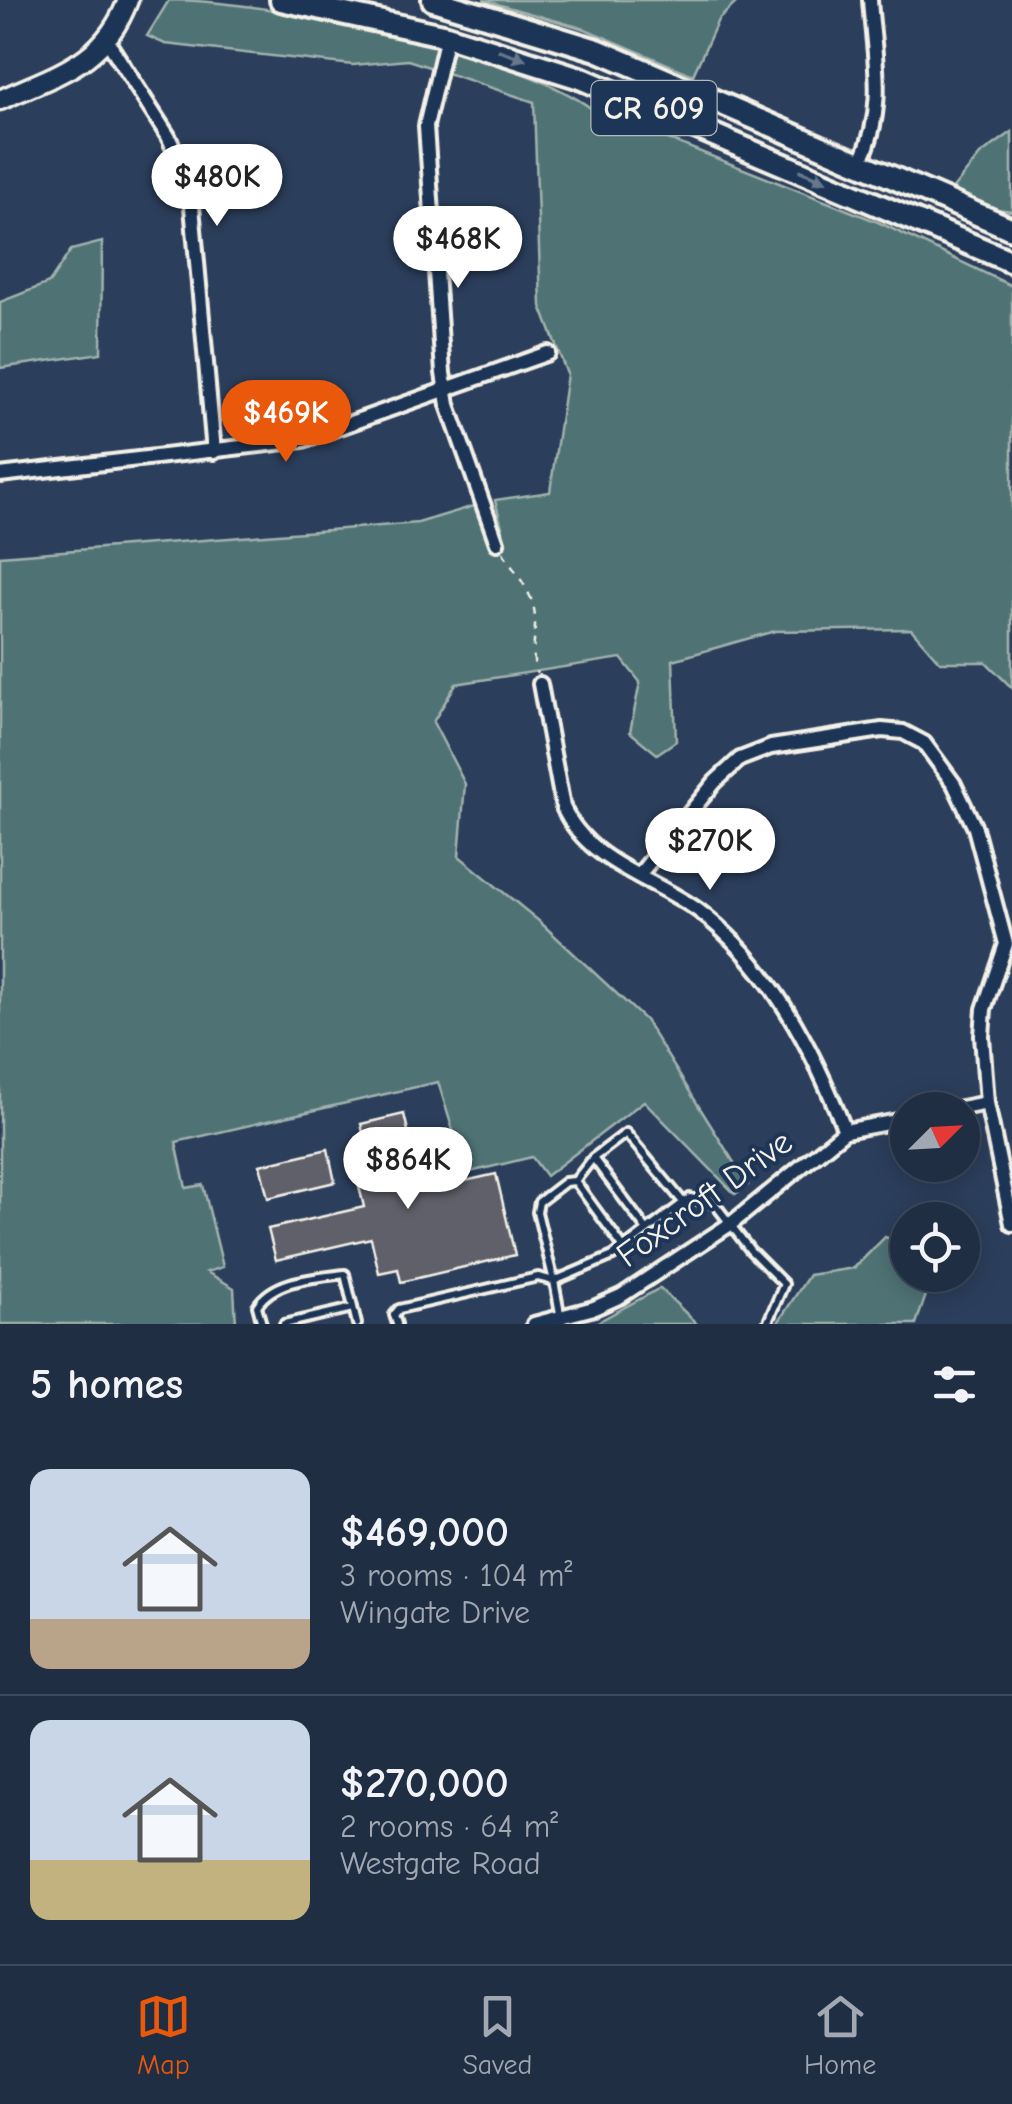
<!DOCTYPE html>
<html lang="en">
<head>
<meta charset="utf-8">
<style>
	body { margin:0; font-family:"Comic Neue",sans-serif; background:#2d3a4f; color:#f1f3f6; height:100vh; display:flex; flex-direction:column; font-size:38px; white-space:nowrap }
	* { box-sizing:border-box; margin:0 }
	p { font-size:32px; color:#a2a8b2 }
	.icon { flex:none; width:55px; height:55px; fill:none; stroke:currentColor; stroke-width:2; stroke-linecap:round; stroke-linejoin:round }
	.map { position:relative; height:1324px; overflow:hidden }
	.sheet { display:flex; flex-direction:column; background:#202e44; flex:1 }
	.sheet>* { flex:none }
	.needle { width:65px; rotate:66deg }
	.controls { position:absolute; left:890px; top:1092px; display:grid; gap:20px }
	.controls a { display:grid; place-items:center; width:90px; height:90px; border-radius:50%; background:#202e44; box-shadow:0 5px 25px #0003,0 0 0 2px #3d4a5d; font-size:50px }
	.price { position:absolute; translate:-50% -85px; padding:0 22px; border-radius:35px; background:#fff; color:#222; font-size:32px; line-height:65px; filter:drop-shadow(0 2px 5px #0008) }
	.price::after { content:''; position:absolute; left:50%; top:60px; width:30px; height:22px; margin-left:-15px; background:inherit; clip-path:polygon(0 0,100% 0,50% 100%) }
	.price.current { background:#ea580c; color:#fff }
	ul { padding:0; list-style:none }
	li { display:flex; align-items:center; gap:30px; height:250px; padding:0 30px }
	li+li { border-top:2px solid #3d4a5d }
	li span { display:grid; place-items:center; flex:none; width:280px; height:200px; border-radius:20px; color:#555 }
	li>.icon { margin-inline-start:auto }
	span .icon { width:120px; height:120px; fill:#fffc; stroke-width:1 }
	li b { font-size:42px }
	h2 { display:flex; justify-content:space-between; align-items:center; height:120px; padding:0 30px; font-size:42px }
	.tabs { display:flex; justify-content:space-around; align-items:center; height:140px; border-top:2px solid #3d4a5d; background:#202e44; font-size:28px; color:#a2a8b2 }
	.tabs a { display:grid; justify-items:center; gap:5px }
	.tabs .current { color:#ea580c }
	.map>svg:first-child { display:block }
	.green { fill:#4f7374; stroke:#a2b2ae; stroke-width:2.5 }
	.building { fill:#61606b; stroke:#f4f1e8; stroke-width:2.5 }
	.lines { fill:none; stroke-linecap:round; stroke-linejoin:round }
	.lane-casing { stroke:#f4f1e8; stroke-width:14 }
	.street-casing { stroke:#f4f1e8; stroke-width:20 }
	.secondary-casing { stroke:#f4f1e8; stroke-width:25 }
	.primary-casing { stroke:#f4f1e8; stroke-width:28 }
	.path { stroke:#f4f1e8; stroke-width:2.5; stroke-dasharray:8 8; stroke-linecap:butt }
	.lane { stroke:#1d3557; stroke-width:6 }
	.street { stroke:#1d3557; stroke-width:12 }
	.secondary { stroke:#1d3557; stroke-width:18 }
	.primary { stroke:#1d3557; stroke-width:20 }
	.oneway { fill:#68778a }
	.labels { text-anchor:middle; stroke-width:8; stroke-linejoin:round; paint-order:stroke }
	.shield { fill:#1d3557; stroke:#b4b9bc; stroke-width:2.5 }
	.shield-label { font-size:32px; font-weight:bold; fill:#f4f1e8 }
	.street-label { font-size:35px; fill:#f4f1e8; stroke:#1d3557 }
</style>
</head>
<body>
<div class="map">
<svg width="1012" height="1324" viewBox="0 0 1012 1324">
	<rect width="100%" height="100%" fill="#2b3e5b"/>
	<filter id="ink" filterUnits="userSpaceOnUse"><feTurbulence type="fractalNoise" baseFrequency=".01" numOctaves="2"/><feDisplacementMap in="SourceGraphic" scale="20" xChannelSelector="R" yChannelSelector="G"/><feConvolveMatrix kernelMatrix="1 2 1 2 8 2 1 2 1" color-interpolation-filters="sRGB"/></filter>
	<g filter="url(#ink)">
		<g class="green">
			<path d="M169,0C268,0 514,51 592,109L878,222L1012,286V688L986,662H940L911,629L775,631L673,660L676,741L657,754L630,732L640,682L621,658L456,684L433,722L465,784L459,856L540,922L645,1020L748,1185L735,1194L644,1101L546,1176L532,1157L466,1173L438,1082L176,1142L186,1188L203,1185L223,1267L207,1272L234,1288L236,1324H0V556L418,523L474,506L490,547L506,543L495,500L550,492L567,374L541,306L534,102L408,60L353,65L165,44L147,36Z"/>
			<path d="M483,0H739L718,20L693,75L585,29Z"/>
			<path d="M1012,132V211L988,208L951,191L980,155Z"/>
			<path d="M102,242L101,353L0,368V302L49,283L71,250Z"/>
			<path d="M885,1237L907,1245L908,1275H933L916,1324H777L809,1275L854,1268Z"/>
			<path d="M660,1288L697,1324H594Z"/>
		</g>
		<g class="building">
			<path d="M404,1114L409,1135L418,1133L420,1143L427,1141L438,1187L496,1174L515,1255L401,1282L398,1269L379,1273L371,1238L276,1260L268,1229L364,1207L352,1157L359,1155L357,1147L366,1145L361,1124Z"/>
			<path d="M328,1149L335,1182L268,1198L260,1165Z"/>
		</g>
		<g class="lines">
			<g class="lane-casing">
				<g id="lane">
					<path d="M593,1158L575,1181L565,1182L539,1202L537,1212L554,1281L613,1256L690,1198L715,1204L750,1250L784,1284L767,1324"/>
					<path d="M575,1181L623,1247"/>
					<path d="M646,1229L593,1158L626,1133L683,1202"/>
					<path d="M262,1324L257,1306C274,1279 315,1278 345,1274L357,1324"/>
					<path d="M284,1324L353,1308"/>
					<path d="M397,1324L394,1315L399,1309L538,1277L554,1281L562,1324"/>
				</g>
			</g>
			<g class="street-casing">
				<g id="street">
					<path d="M447,36L426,126L443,373L448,405L497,543"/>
					<path d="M108,42L168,136L190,184L214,452"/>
					<path d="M861,161C887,107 874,58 870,0"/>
					<path d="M0,475L303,440L548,353"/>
					<path d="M540,684L563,807C588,863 652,877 699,911C770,964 814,1051 845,1131"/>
					<path d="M639,875L715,782L740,759L771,747L882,730L903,732L924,743L954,784L975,828L1006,944L984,1009L982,1036L987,1103L1012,1224"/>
					<path d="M951,1110L987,1103"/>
					<path d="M534,1324L594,1308L621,1296L732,1223L845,1131L908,1119"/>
				</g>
			</g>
			<g class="secondary-casing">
				<path id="secondary" d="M0,100C57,74 105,63 128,0"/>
			</g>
			<g class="primary-casing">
				<g id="primary">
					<path d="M281,0L447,36L580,78L1012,262"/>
					<path d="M433,0L597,50L1012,229"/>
				</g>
			</g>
			<path class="path" d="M503,552C514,572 529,586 534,609C538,631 529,652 537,674"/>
			<use href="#lane" class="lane"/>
			<use href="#street" class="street"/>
			<use href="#secondary" class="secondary"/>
			<use href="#primary" class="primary"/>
		</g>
		<defs><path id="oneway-solid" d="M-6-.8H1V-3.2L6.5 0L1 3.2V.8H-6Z" transform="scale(2.5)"/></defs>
		<g class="oneway">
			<use href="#oneway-solid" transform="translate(512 55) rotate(19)"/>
			<use href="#oneway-solid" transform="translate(813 176) rotate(23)"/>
		</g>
	</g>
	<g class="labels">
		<rect class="shield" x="591.5" y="81" width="125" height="54" rx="8"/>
		<g class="shield-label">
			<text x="654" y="119">CR 609</text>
		</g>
		<g class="street-label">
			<text transform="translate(704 1198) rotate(-36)" y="12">Foxcroft Drive</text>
		</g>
	</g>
</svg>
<div class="controls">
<a><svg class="needle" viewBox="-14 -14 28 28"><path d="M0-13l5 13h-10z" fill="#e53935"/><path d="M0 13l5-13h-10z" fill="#a2a8b2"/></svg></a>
<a><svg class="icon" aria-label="locate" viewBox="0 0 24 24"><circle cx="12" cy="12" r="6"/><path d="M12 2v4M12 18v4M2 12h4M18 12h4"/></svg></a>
</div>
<b class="price" style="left:217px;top:229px">$480K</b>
<b class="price" style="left:458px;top:291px">$468K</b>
<b class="price current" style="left:286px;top:465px">$469K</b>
<b class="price" style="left:710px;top:893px">$270K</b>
<b class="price" style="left:408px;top:1212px">$864K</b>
</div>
<section class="sheet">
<h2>5 homes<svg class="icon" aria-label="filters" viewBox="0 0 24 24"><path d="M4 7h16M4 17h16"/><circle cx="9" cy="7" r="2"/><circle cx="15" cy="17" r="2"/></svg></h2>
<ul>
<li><span style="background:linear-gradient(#c9d6e8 75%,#b9a48a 0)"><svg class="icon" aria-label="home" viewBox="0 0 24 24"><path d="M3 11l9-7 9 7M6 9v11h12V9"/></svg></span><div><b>$469,000</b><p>3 rooms · 104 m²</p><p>Wingate Drive</p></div></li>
<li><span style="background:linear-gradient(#c9d6e8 70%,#c2b280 0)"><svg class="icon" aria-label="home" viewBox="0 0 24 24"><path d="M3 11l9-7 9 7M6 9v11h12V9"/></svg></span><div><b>$270,000</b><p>2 rooms · 64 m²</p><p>Westgate Road</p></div></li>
</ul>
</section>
<nav class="tabs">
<a class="current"><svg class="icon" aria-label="map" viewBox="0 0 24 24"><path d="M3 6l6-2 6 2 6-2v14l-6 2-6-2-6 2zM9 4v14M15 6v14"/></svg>Map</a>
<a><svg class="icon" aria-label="saved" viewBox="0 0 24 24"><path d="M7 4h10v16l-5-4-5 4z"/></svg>Saved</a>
<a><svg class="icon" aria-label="home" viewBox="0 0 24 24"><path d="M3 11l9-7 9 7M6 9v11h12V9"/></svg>Home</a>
</nav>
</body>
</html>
